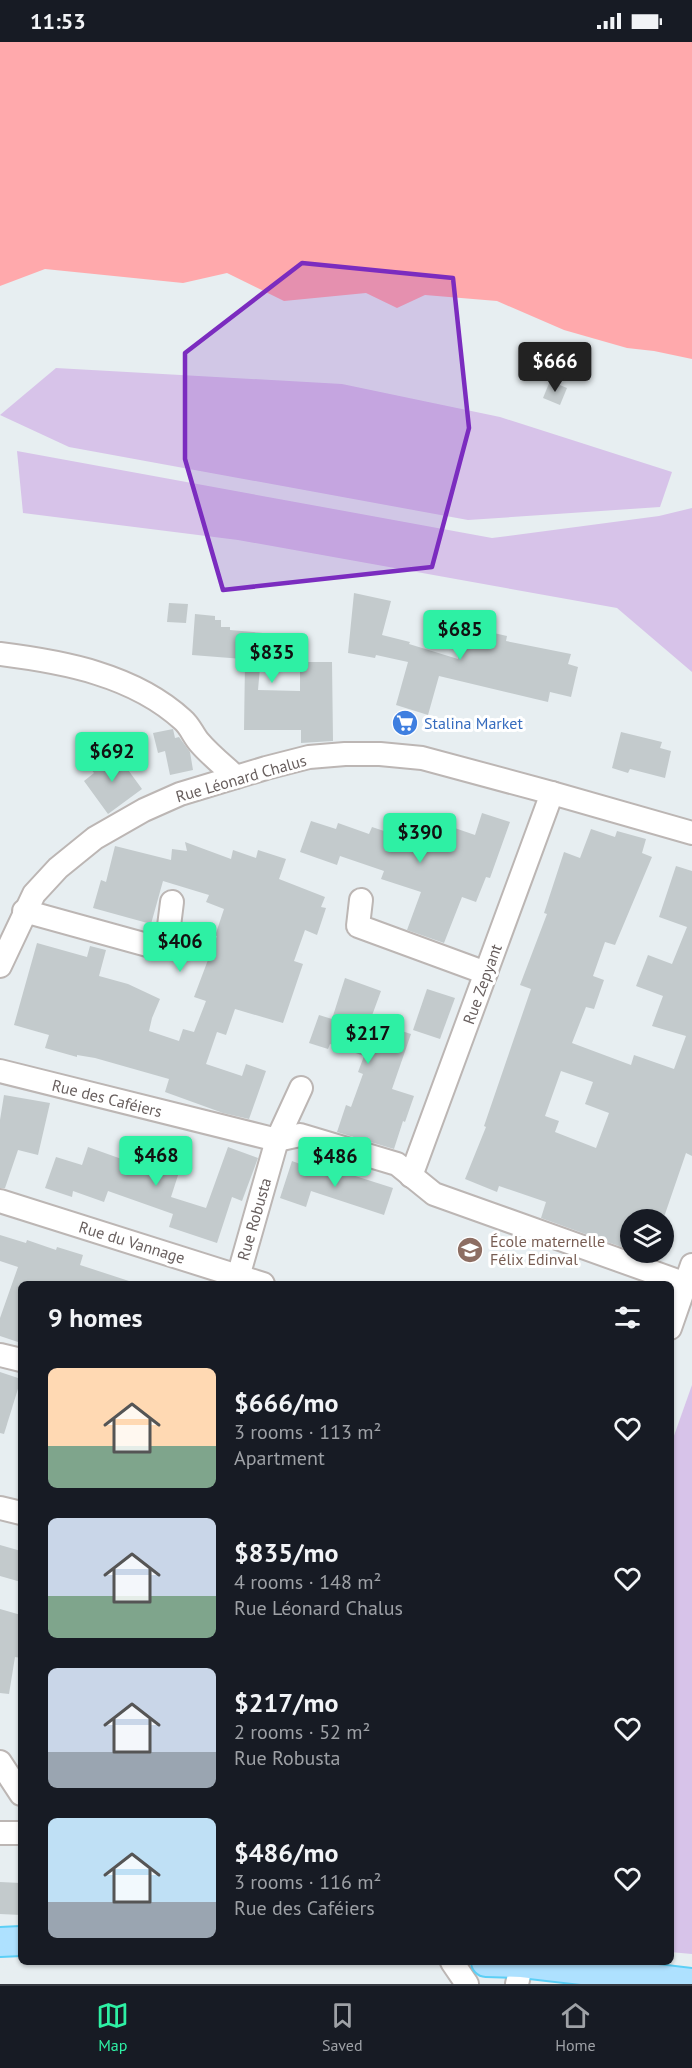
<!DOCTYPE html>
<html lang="en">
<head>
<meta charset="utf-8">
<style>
	body { margin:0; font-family:"PT Sans",sans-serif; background:#20242c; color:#f1f3f6; height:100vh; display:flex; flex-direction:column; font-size:22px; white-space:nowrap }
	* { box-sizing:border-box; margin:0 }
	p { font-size:20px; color:#9ea1a6 }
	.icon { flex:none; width:33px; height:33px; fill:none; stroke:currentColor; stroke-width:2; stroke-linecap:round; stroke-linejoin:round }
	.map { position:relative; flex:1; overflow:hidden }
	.panel { position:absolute; left:18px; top:1239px; width:656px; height:684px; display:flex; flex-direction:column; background:#171b24; border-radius:9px; box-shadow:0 2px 4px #0004 }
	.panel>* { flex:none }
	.controls { position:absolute; left:620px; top:1167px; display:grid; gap:12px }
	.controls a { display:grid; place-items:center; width:54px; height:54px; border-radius:50%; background:#171b24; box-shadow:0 2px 4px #0004; font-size:30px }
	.price { position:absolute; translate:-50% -51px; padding:0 14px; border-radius:6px; background:#2ef0a4; color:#111; font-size:20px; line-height:39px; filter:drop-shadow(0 2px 3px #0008) }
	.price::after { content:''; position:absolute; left:50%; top:36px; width:18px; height:14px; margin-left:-9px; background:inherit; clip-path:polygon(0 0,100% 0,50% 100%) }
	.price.active { background:#222; color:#fff }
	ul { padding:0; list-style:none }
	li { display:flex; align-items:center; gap:18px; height:150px; padding:0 30px }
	li span { display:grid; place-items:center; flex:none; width:168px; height:120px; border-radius:9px; color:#555 }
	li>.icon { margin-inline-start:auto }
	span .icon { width:72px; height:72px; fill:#fffc; stroke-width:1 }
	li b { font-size:26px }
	h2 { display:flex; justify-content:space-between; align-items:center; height:72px; padding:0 30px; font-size:26px }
	.status { display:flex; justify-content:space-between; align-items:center; height:42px; padding:0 30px; background:#171b24; direction:ltr }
	.status svg { height:16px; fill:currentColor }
	.dock { display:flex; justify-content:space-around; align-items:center; height:84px; border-top:2px solid #363941; background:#171b24; font-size:16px; color:#9ea1a6 }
	.dock a { display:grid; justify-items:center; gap:3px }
	.dock .active { color:#2ef0a4 }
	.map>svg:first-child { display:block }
	.green { fill:#d7c3e9 }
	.water { fill:#ffa9ac }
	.building { fill:#c3cacc; fill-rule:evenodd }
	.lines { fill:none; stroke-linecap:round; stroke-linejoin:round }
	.minor-casing { stroke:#bcb6b4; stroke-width:26 }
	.major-casing { stroke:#5bcff6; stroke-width:32 }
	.minor { stroke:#fff; stroke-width:22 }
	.major { stroke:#aee1ff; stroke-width:28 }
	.marked { fill:#7b2cbf; fill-opacity:0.2; stroke:#7b2cbf; stroke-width:4.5; stroke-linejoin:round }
	.labels { text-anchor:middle; stroke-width:6; stroke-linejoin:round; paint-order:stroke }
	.shop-label { font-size:16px; fill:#366cbe; stroke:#fff; text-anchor:start }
	.street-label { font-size:16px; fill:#685f5e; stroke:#fff }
	.education-label { font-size:16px; fill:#785e54; stroke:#fff; text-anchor:start }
</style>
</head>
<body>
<div class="status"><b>11:53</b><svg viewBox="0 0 49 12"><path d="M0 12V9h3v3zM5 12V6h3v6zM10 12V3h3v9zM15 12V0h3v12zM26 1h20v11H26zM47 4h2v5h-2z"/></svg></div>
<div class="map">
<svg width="692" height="1942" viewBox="0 0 692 1942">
	<rect width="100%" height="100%" fill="#e7eef1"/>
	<g class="green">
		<path d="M56,326L342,342L500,375L672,430L660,465L468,478L69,405L0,373Z"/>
		<path d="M17,409L492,496L659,474L692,466V630L617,566L238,498L23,471Z"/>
		<path d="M692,1343V1912L670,1910V1405Z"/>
	</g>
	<path class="water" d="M0,0H692V317L654,309L627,306L564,288L497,259L425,253L397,266L366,251L284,259L227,231L183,241L45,227L0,244Z"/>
	<g class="building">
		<path d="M550,339L567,346L560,363L543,356Z"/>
		<path d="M354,551L391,559L382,593L410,600L409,602L458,617L464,593L474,596L476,587L507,594L506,599L571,612L568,622L578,625L571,655L550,650L548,660L439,634L428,673L396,663L408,620L376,613L375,616L348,611Z"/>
		<path d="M169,561L188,562L186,581L167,580Z"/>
		<path d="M195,572L215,574V578H221V585H230V588L263,591L258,648L300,649V620H332L333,699L301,701V688H244L245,620L243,617L192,613Z"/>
		<path d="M173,687L175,696L179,695L190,710L193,728L170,733L165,709L158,711L153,691Z"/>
		<path d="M621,690L662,700L660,706L671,709L665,736L630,727L628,731L612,726Z"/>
		<path d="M103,713L109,720L118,714L142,747L108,772L84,739L94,731L88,723Z"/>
		<path d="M482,771L510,780L490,836L486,835L476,860L462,855L444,901L407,888L421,850L381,837L384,829L340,814L337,823L300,810L311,779L336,787L338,781L369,792L372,785L402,795L406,784L440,796L446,783L475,793Z"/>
		<path d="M591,787L615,795L617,789L646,797L642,811L652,815L615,903L605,900L593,934L604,938L594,967L586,965L572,1001L631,1023L634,1013L674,1027L686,994L652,984L663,954L636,944L648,913L672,922L687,885L659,875L676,824L692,829V1114L686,1111L663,1178H630V1208L541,1176L546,1160L499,1144L497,1150L465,1137L486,1085L484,1084L531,947L520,943L547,872L544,871L564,810L580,816ZM561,1029L593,1040L585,1062L609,1071L596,1106L555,1090L559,1079L545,1074Z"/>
		<path d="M185,800L231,817L233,808L256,816L258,808L286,817L279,837L325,855L321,865L326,866L317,893L305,888L294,919L303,922L283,981L235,967L226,993L217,990L206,1022L242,1034L246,1022L266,1029L249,1077L223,1071L165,1050L169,1037L95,1016L77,1013V1015L45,1006L49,993L14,983L37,901L87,915L90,904L106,908L99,934L128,942L160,957L152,976L149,989L179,999L183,987L194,990L206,959L194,955L217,894H215L224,867L206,860L209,853L163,839L151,882L93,866L101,838L106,840L115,804L171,818L172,807L187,809Z"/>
		<path d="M345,936L381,949L370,979L411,992L392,1047L414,1054L405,1080L403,1079L394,1107L337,1090L346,1063L351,1065L363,1032L358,1030L364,1014L330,1002L328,1007L309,1001L319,973L332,977Z"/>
		<path d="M427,947L455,956L440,997L413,988Z"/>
		<path d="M4,1053L50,1061L38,1113L18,1108L5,1146H0V1078Z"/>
		<path d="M88,1105L130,1120L132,1112L180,1127L171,1155L206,1166L228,1105L258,1116L242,1159L232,1155L217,1201L169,1185L173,1172L108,1149L104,1160L73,1149L72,1155L45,1146L56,1115L82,1123Z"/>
		<path d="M292,1119L325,1131L327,1125L393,1146L384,1173L311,1149L306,1165L280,1156Z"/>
		<path d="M0,1193L26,1201L27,1198L56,1208L57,1205L83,1213L80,1223L129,1239L128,1242H21V1301L0,1294V1276L18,1225L0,1219Z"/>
		<path d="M0,1330L21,1337L4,1392L0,1391Z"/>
		<path d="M0,1503L21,1509V1540L0,1534Z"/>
		<path d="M0,1567L21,1573V1616L15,1615L9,1652L0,1651Z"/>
		<path d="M0,1840L21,1841V1873L0,1872Z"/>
	</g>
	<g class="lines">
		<g class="minor-casing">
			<g id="minor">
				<path d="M0,612C64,620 134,633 183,678C190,684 193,693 199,700C210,713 224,724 236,735"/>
				<path d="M361,858L358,884L486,931"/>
				<path d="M24,869L158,906L167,900L172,860"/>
				<path d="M0,924L34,852L58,826L95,796L144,768L180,752L266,726L309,715L345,712H380L422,716L552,751L692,791"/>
				<path d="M0,1029L277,1098L300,1093L397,1122L434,1152L686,1242"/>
				<path d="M411,1134L552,751"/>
				<path d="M0,1159L263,1242"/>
				<path d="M236,1242L277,1098L301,1046"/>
				<path d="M670,1286L692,1223"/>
				<path d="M0,1313L21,1318"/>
				<path d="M0,1466L21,1471"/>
				<path d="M0,1720L21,1752"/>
				<path d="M0,1791H21"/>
				<path d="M452,1920L467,1942"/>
				<path d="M517,1942L522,1920"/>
			</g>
		</g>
		<g class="major-casing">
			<g id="major">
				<path d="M0,1900L21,1899"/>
				<path d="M486,1920L522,1921L692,1941"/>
			</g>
		</g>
		<use href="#minor" class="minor"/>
		<use href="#major" class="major"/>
	</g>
	<path class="marked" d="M302,221L453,236L469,386L432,525L223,548L185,417V311Z"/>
	<defs>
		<g id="supermarket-disc" transform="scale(1.35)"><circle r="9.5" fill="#3f7fe0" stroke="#fff"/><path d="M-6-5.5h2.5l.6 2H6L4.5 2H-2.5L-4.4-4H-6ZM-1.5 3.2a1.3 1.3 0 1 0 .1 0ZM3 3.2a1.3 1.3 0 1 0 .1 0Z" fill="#fff"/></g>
		<g id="school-disc" transform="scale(1.35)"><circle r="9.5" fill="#8d6e63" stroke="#fff"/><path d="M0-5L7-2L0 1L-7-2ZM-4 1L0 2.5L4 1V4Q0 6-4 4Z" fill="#fff"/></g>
	</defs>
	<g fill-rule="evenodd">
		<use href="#supermarket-disc" x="405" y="681"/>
		<use href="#school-disc" x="470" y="1208"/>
	</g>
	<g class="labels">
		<g class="shop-label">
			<text x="424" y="687">Stalina Market</text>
		</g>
		<g class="street-label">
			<text transform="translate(241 736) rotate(-16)" y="6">Rue Léonard Chalus</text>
			<text transform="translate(482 942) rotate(-70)" y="6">Rue Zepyant</text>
			<text transform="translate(107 1056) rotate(14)" y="6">Rue des Caféiers</text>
			<text transform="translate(254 1177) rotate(-74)" y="6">Rue Robusta</text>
			<text transform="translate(132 1200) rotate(17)" y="6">Rue du Vannage</text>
		</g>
		<g class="education-label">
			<text x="490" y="1205">École maternelle<tspan x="490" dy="18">Félix Edinval</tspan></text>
		</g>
	</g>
</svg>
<div class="controls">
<a><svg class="icon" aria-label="layers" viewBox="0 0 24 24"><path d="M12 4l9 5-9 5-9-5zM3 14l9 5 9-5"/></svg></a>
</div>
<b class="price active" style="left:555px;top:351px">$666</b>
<b class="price" style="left:460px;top:619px">$685</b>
<b class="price" style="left:272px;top:642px">$835</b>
<b class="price" style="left:112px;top:741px">$692</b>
<b class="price" style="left:420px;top:822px">$390</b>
<b class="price" style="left:180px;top:931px">$406</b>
<b class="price" style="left:368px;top:1023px">$217</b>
<b class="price" style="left:156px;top:1145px">$468</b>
<b class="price" style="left:335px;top:1146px">$486</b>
<section class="panel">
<h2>9 homes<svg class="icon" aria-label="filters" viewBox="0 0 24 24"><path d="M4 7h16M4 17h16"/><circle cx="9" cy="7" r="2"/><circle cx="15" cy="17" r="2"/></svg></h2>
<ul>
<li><span style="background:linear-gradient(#ffd9b3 65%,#7fa58c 0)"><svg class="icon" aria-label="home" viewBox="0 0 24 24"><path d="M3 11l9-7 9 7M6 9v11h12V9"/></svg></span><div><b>$666/mo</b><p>3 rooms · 113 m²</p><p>Apartment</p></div><svg class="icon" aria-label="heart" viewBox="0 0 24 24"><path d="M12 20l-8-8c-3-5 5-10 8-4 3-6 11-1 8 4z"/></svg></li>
<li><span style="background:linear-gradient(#c9d6e8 65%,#7fa58c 0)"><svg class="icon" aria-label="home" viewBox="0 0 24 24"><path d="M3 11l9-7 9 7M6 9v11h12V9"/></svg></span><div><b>$835/mo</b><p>4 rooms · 148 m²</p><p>Rue Léonard Chalus</p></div><svg class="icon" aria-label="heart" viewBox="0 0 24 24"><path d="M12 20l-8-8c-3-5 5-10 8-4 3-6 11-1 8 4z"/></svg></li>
<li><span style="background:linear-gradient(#c9d6e8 70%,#9aa5b1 0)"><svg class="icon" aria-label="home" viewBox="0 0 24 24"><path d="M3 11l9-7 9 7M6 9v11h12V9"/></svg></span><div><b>$217/mo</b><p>2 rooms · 52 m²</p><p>Rue Robusta</p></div><svg class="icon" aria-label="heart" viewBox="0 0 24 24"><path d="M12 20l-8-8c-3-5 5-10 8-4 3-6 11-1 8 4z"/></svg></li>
<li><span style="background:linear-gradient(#bfe0f5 70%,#9aa5b1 0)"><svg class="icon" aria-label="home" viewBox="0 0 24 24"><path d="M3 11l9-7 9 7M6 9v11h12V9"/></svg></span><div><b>$486/mo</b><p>3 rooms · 116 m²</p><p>Rue des Caféiers</p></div><svg class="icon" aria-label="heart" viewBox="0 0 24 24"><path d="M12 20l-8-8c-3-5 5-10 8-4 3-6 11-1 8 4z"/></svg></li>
</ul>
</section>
</div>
<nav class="dock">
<a class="active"><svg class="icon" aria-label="map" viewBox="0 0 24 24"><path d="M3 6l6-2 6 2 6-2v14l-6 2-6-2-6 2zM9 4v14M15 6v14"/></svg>Map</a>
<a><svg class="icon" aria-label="saved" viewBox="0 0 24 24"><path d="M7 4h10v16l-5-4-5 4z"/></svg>Saved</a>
<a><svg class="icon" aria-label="home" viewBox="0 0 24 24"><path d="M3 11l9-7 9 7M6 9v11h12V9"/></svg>Home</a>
</nav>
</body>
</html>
